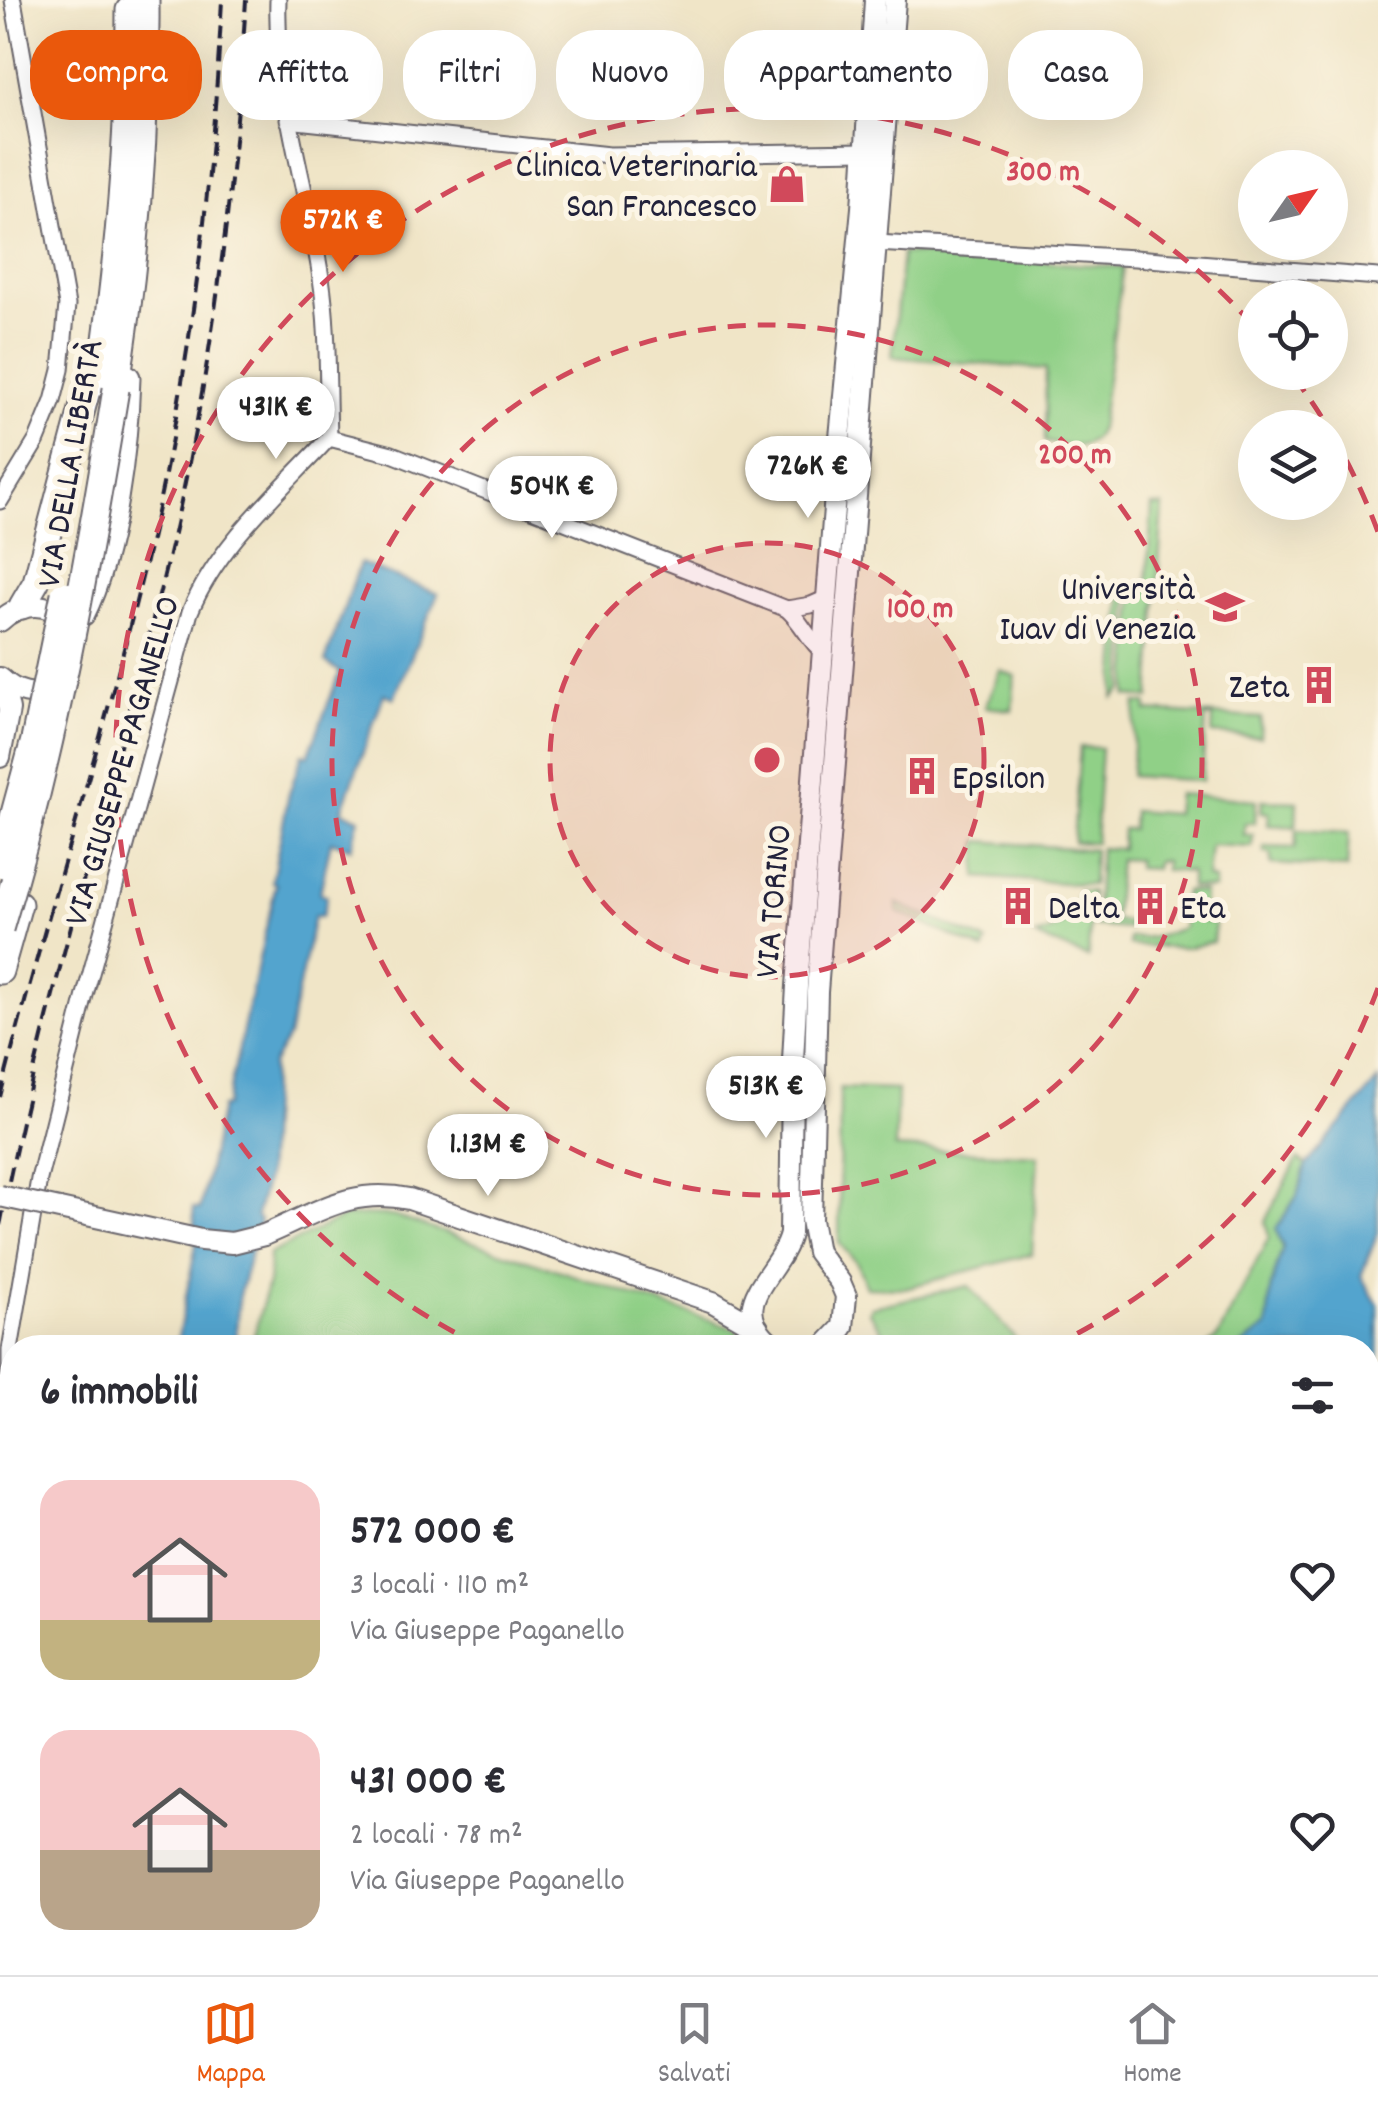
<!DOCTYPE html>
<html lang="it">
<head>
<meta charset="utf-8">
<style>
	body { margin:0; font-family:Dekko,sans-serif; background:#f7f7f7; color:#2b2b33; height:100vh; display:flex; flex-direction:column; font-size:38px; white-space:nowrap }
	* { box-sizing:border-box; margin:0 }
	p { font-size:32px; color:#7c7c81 }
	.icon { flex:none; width:55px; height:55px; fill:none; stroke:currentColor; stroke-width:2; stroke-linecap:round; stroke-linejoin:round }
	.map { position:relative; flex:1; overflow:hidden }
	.side { position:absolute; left:0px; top:1335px; width:1380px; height:640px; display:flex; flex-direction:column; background:#fff; border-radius:40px 40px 0 0; box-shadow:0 10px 40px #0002 }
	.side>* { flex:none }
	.top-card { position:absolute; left:30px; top:30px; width:1320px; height:90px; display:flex; gap:20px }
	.needle { width:65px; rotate:56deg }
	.buttons { position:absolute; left:1238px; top:150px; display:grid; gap:20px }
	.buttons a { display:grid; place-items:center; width:110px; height:110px; border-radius:50%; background:#fff; box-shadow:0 10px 40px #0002; font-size:50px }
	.price { position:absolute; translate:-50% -85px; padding:0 22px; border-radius:35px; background:#fff; color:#222; font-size:32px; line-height:65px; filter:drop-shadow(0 2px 5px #0008) }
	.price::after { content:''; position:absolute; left:50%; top:60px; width:30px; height:22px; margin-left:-15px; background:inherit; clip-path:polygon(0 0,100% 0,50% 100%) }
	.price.on { background:#ea580c; color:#fff }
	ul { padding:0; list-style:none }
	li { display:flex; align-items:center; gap:30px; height:250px; padding:0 40px }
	li span { display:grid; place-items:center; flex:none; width:280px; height:200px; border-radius:30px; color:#555 }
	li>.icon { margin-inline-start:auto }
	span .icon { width:120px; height:120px; fill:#fffc; stroke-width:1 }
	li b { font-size:42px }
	h2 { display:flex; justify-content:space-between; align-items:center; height:120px; padding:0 40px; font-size:42px }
	.pill { padding:0 35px; border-radius:40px; background:#fff; box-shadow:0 10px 40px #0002; font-size:35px; line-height:90px }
	.pill.on { background:#ea580c; color:#fff }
	.tabs { display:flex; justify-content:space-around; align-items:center; height:140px; border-top:2px solid #e1e1e2; background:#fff; font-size:28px; color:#7c7c81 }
	.tabs a { display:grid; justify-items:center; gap:5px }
	.tabs .on { color:#ea580c }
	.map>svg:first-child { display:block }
	.green { fill:#90d087; stroke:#597961; stroke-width:2.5 }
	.water { fill:#53a4ce; stroke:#3a6384; stroke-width:2.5 }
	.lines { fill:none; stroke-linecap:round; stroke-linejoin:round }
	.minor-casing { stroke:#6a666c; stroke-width:19 }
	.tertiary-casing { stroke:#6a666c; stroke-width:24 }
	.trunk-casing { stroke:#6a666c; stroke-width:29 }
	.minor { stroke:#fff; stroke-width:15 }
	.tertiary { stroke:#fff; stroke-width:20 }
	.trunk { stroke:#fff; stroke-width:25 }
	.rail { stroke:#22223b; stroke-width:4; stroke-dasharray:15 8; stroke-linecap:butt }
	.tertiary-bridge-casing { stroke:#6a666c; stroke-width:24; stroke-linecap:butt }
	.trunk-bridge-casing { stroke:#6a666c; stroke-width:29; stroke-linecap:butt }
	.tertiary-bridge { stroke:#fff; stroke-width:20 }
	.trunk-bridge { stroke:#fff; stroke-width:25 }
	.ring { fill:none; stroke:#d1495b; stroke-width:5; stroke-dasharray:18 12 }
	.labels { text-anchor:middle; stroke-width:10; stroke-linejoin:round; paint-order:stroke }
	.poi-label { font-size:35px; fill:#22223b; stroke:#fcf5e5; text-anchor:end }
	.street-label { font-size:35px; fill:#22223b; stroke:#fcf5e5 }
	.centre { fill:#d1495b; stroke:#fcf5e5; stroke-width:5 }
	.ring-label { font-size:30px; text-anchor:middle; font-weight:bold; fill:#d1495b; stroke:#fcf5e5; stroke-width:10; stroke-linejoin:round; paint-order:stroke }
</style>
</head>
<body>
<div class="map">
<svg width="1378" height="1975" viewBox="0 0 1378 1975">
	<rect width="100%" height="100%" fill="#fcf5e5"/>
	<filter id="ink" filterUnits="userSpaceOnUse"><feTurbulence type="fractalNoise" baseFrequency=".01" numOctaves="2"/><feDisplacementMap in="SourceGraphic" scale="20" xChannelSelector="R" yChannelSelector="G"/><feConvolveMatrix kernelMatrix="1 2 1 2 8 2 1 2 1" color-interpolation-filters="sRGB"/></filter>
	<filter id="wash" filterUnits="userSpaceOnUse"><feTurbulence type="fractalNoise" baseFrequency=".0048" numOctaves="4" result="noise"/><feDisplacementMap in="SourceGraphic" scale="40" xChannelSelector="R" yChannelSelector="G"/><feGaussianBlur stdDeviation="2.25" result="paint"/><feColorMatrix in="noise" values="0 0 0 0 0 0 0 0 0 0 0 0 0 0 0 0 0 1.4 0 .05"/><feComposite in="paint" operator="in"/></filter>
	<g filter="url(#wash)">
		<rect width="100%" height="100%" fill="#f0e5c7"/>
		<g class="green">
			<path d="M902,253L1123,267L1100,429C1089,454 1067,445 1045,442L1046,369L892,357Z"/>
			<path d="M1152,506H1163L1150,698L1127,696L1134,595H1146Z"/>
			<path d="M1122,594L1129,595L1123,690L1114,698Z"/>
			<path d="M1000,670L1015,676L1012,710L985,707Z"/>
			<path d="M1136,703L1147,704V711L1261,718L1260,737L1212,734L1213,718L1206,717L1202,781L1131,776Z"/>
			<path d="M1080,747L1101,748L1095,843L1073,842Z"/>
			<path d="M1177,794L1256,800L1255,823H1245L1244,835H1253L1252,847L1210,845L1207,878L1214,880V889L1190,887V872L1165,870V861H1156L1155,869L1137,868V860L1119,859L1114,920L1129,922L1128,929L1095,926L1100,848L1121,849L1122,829H1132L1133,811L1175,814Z"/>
			<path d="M1262,800L1297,802L1296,827L1268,825L1269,813L1261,812Z"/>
			<path d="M1297,830L1349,833L1347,868L1271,864V854L1264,853V847L1295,848Z"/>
			<path d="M979,841L1094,850L1092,885L977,877Z"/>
			<path d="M1079,891L1092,892L1088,958L1035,936C1061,930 1074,918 1079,891Z"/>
			<path d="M1185,891L1204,892L1203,921L1215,923L1213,942L1185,948L1129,945V938L1156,937L1183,928Z"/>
			<path d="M897,903L987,942L984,950L897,912Z"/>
			<path d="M840,1088L897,1090L895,1148L1038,1155L1032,1254L905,1288L866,1287L857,1263L839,1243Z"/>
			<path d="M1298,1159L1306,1165L1297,1196L1276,1229L1283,1247L1271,1286L1267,1327L1240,1347L1204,1348L1218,1337L1269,1237L1265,1221Z"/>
			<path d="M364,1215L393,1216L412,1222L736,1329L748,1347H251L269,1279V1254L344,1217Z"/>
			<path d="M969,1286L1023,1347H893L869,1312L871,1307Z"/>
			<path d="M1368,1828L1378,1831V1975H1023L1013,1963L1368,1962Z"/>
			<path d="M388,1963H830L823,1975H393Z"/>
		</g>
		<g class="water">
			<path d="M360,563L438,594L394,698L384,694L342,811L359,818L351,848L331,841L320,893L327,896L322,916H314L288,1037L272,1064L266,1178L256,1216L260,1220L239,1295L235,1347L176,1348L196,1245L193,1208L200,1209L221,1107L226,1106L276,884L272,882L288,797L302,754L308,756L340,672L325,662Z"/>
			<path d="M1378,1080V1233L1361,1276L1378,1305V1570H1368V1348L1240,1347L1267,1327L1271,1286L1283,1247L1276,1229L1297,1196L1306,1165Z"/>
			<path d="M1368,1758L1378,1760V1831L1368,1828Z"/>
			<path d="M60,1963L388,1962L393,1975H333L328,1966L299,1975H55Z"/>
			<path d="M830,1963V1962L910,1963L901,1975H823Z"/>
			<path d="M946,1963H1013L1023,1975H956Z"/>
		</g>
	</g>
	<g filter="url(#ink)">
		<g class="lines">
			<g class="minor-casing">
				<g id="minor">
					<path d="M288,120L609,155L865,151"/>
					<path d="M876,243L1135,258L1378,277"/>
					<path d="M329,438L392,454L787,609C803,623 808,640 824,653"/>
					<path d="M0,501L37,440L53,401L61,370L67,305L13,0"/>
					<path d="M787,609L811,605L827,598"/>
					<path d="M0,1550H10V1350L39,1179L85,995L190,612C219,543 278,493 329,438C327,386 329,330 321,278C307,186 275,95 278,0"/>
					<path d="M0,1701H12"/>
					<path d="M1368,1747L1378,1749"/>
				</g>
			</g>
			<g class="tertiary-casing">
				<g id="tertiary">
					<path d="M0,621C21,602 48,600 68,622"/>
					<path d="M0,678C17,694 33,697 55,689"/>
					<path d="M0,757L9,710L3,681"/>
					<path d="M264,1235C317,1213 350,1187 409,1199L713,1302L758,1328"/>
					<path d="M777,1348C719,1305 780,1276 790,1234L792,1079L797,986L837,469L862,208L875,0"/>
					<path d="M823,1348L843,1327L846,1296L840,1282L817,1252L811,1220L817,992L895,0"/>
				</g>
			</g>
			<g class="trunk-casing">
				<g id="trunk">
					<path d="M100,383C118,259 129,136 129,10"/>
					<path d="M116,389C137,260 147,131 146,0"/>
					<path d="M22,606L36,582L94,364"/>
					<path d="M82,613C112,554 125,445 127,378"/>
					<path d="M0,971L19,904"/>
				</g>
			</g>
			<use href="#minor" class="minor"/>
			<use href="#tertiary" class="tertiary"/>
			<use href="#trunk" class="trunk"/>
			<g class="rail">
				<path d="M0,1097C46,913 106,733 149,548C191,368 212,185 222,0"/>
				<path d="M0,1226C43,1003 113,787 166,567C211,382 234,190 246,0"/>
			</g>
			<g class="tertiary-bridge-casing">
				<path id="tertiary-bridge" d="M0,1196L201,1240L232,1243L264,1235"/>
			</g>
			<g class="trunk-bridge-casing">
				<g id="trunk-bridge">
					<path d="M0,865L34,740L64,594"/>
					<path d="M0,929C54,752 86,572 116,389"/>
				</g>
			</g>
			<use href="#tertiary-bridge" class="tertiary-bridge"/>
			<use href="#trunk-bridge" class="trunk-bridge"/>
		</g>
	</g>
	<circle cx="767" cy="760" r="217" fill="#d1495b" fill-opacity=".12"/>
	<g class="ring">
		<circle cx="767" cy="760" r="217"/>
		<circle cx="767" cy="760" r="435"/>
		<path d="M1378 988A652 652 0 0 1 1053 1346M481 1346A652 652 0 1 1 1252 324M1294 377A652 652 0 0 1 1326 424M1332 434A652 652 0 0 1 1378 532"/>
	</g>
	<defs>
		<g id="shop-bare" transform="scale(3)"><path d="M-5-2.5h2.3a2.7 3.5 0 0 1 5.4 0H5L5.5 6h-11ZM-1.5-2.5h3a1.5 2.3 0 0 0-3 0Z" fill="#d1495b" stroke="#fcf5e5" stroke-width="2.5" paint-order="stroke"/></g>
		<g id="university-bare" transform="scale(3)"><path d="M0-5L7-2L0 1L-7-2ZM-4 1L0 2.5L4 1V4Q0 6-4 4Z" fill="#d1495b" stroke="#fcf5e5" stroke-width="2.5" paint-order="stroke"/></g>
		<g id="building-bare" transform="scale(3)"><path d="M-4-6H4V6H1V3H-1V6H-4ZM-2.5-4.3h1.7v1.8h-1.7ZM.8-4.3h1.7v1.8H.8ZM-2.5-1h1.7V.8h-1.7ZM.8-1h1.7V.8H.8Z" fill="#d1495b" stroke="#fcf5e5" stroke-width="2.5" paint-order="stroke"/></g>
	</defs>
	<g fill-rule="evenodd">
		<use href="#shop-bare" x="787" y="184"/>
		<use href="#university-bare" x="1225" y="607"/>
		<use href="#building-bare" x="1319" y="685"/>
		<use href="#building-bare" x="922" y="776"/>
		<use href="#building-bare" x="1018" y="906"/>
		<use href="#building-bare" x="1150" y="906"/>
	</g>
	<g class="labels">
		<g class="poi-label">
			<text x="757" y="176">Clinica Veterinaria<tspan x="757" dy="40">San Francesco</tspan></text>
			<text x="1195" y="599">Università<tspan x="1195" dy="40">Iuav di Venezia</tspan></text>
			<text x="1289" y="697">Zeta</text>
			<text x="952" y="788" text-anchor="start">Epsilon</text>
			<text x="1048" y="918" text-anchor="start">Delta</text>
			<text x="1180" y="918" text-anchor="start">Eta</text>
		</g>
		<g class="street-label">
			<text transform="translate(68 463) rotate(-80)" y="12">VIA DELLA LIBERTÀ</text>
			<text transform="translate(120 760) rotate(-74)" y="12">VIA GIUSEPPE PAGANELLO</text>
			<text transform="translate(771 901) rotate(-85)" y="12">VIA TORINO</text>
		</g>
	</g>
	<circle cx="767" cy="760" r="15" class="centre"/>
	<g class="ring-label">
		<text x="1043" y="180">300 m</text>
		<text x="1075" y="463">200 m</text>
		<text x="920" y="617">100 m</text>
	</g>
</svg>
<div class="buttons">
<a><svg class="needle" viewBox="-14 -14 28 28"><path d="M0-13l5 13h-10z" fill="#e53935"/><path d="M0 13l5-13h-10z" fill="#7c7c81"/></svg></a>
<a><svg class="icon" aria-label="locate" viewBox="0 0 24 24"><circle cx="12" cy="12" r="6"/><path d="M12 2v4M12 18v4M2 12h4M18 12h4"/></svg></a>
<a><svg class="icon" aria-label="layers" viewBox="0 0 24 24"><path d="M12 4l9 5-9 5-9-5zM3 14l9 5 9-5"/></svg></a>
</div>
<b class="price on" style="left:343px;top:275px">572K €</b>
<b class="price" style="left:276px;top:462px">431K €</b>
<b class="price" style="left:808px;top:521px">726K €</b>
<b class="price" style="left:552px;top:541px">504K €</b>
<b class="price" style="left:766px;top:1141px">513K €</b>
<b class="price" style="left:488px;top:1199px">1.13M €</b>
<div class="top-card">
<a class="pill on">Compra</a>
<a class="pill">Affitta</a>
<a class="pill">Filtri</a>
<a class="pill">Nuovo</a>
<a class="pill">Appartamento</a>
<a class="pill">Casa</a>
</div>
<section class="side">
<h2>6 immobili<svg class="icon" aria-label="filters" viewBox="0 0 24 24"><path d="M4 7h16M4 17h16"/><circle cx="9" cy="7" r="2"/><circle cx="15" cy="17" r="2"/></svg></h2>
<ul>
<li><span style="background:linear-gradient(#f6c9c9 70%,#c2b280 0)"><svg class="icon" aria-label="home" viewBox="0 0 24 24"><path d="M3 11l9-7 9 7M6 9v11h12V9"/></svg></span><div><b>572 000 €</b><p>3 locali · 110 m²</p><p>Via Giuseppe Paganello</p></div><svg class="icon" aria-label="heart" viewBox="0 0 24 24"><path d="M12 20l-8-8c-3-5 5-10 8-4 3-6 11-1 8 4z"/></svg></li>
<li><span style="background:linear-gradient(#f6c9c9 60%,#b9a48a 0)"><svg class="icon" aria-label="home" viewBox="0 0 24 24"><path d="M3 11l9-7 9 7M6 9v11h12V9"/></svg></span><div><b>431 000 €</b><p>2 locali · 78 m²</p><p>Via Giuseppe Paganello</p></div><svg class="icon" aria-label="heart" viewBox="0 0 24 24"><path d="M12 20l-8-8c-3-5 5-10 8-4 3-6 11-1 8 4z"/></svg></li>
</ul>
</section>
</div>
<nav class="tabs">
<a class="on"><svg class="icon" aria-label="map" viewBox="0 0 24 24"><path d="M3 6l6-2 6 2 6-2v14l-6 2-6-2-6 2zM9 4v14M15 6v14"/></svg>Mappa</a>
<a><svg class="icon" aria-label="saved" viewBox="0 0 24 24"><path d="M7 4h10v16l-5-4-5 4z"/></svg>Salvati</a>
<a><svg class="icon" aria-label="home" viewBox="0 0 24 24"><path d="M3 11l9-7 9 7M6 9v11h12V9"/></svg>Home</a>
</nav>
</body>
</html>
